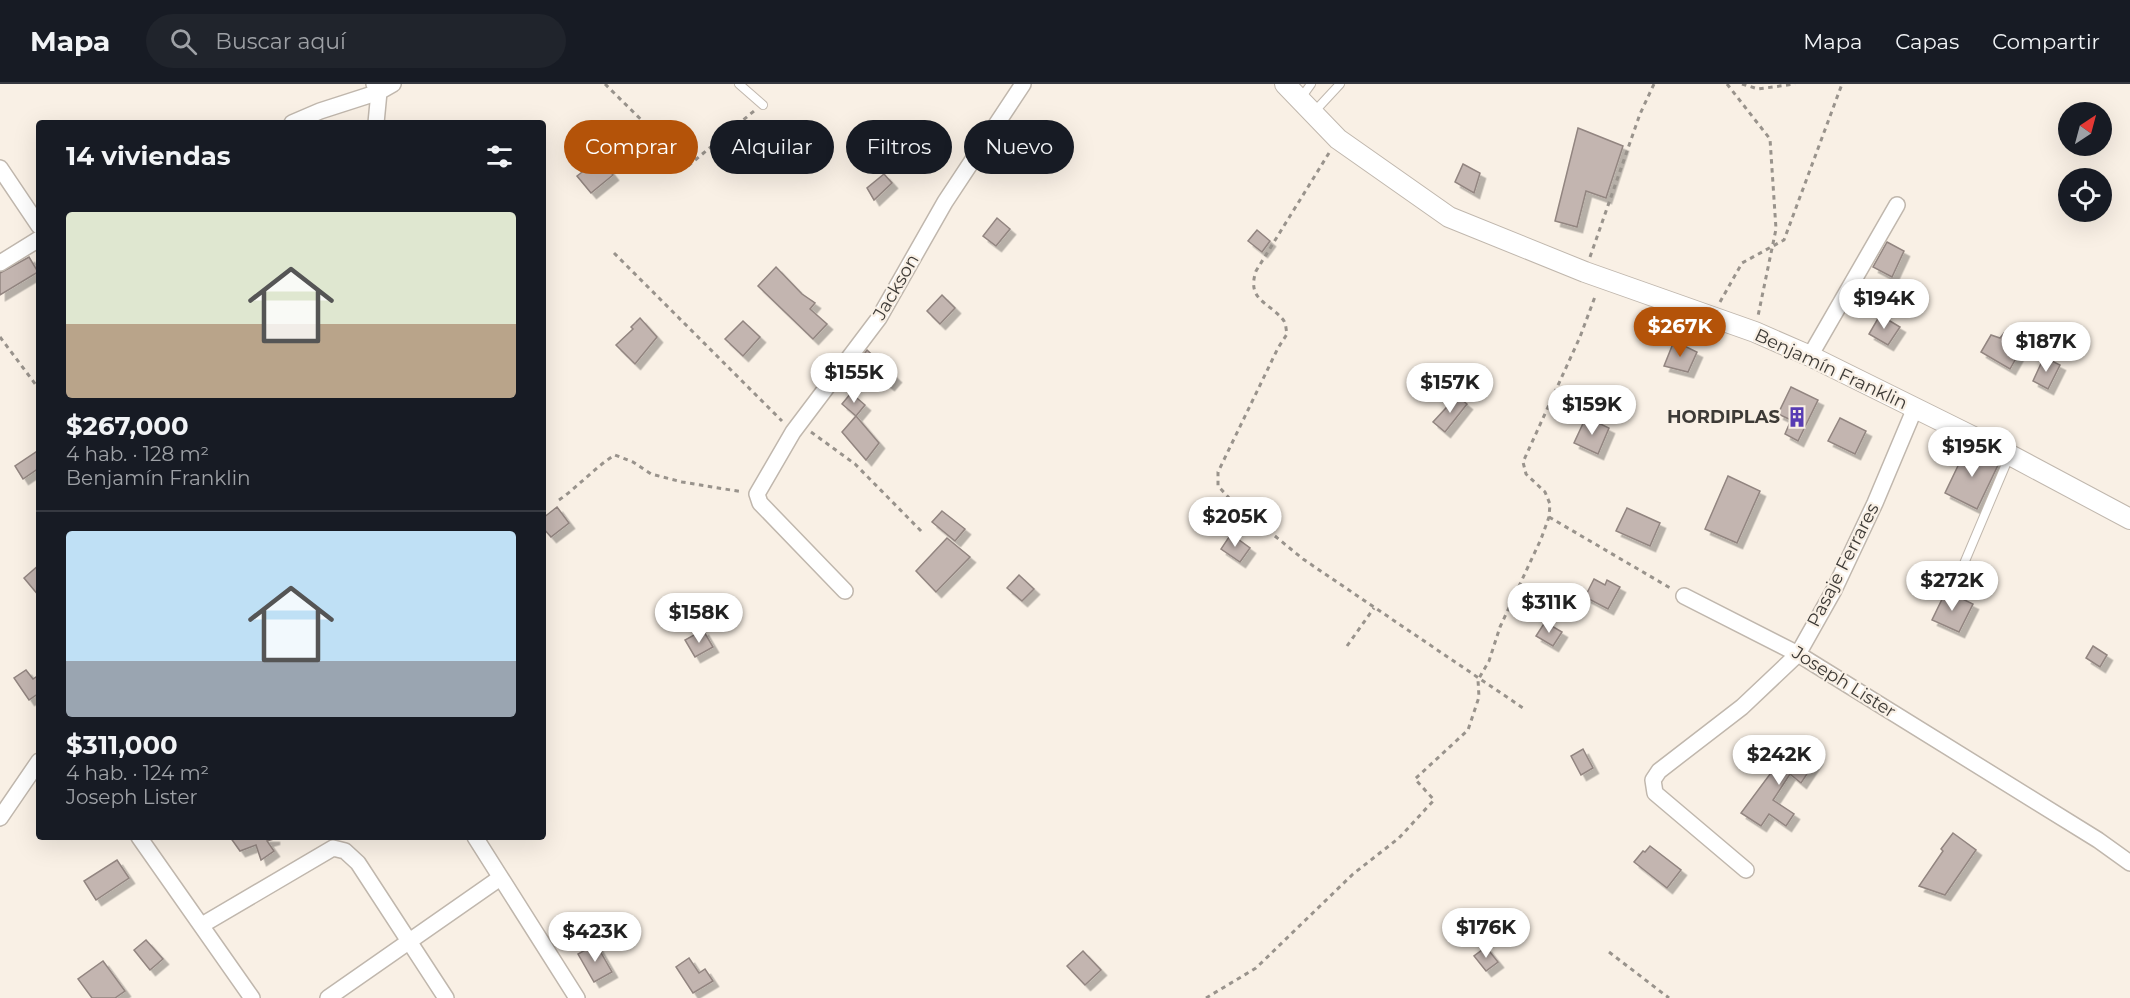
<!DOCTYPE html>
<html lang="es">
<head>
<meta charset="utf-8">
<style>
	body { margin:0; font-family:Montserrat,sans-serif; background:#20242c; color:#f1f3f6; height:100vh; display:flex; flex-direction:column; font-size:22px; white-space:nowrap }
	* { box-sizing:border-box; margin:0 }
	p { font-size:20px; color:#9ea1a6 }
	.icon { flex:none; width:33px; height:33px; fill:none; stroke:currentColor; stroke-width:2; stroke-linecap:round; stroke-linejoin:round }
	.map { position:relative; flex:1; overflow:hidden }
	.details { position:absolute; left:36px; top:36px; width:510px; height:720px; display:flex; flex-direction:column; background:#171b24; border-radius:6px; box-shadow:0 6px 24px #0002 }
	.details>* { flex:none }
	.banner { position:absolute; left:564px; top:36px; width:570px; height:54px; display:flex; gap:12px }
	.needle { width:39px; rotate:36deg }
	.tools { position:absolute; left:2058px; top:18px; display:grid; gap:12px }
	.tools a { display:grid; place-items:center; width:54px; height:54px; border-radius:50%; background:#171b24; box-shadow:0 6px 24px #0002; font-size:30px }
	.price { position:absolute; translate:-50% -51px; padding:0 14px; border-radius:21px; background:#fff; color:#222; font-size:20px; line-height:39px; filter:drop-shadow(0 2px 3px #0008) }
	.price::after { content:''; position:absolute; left:50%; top:36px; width:18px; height:14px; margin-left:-9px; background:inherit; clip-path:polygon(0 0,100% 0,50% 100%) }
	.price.active { background:#b45309; color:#fff }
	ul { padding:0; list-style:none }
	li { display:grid; align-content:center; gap:12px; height:318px; padding:0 30px }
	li+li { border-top:2px solid #363941 }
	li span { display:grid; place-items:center; height:186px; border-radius:6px; color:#555 }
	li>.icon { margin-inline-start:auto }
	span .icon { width:108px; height:108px; fill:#fffc; stroke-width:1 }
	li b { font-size:26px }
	h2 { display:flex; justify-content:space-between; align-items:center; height:72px; padding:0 30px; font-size:26px }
	.pill { padding:0 21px; border-radius:27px; background:#171b24; box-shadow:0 6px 24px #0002; font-size:21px; line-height:54px }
	.pill.active { background:#b45309; color:#fff }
	header { display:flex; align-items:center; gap:36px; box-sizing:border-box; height:84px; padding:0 30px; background:#171b24; border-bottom:2px solid #363941 }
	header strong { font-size:28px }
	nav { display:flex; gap:33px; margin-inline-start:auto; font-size:21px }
	.search { width:420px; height:54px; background:#20242c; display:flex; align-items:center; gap:15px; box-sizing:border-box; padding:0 21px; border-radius:33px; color:#9ea1a6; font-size:22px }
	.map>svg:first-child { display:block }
	.building { fill:#c3b5b0; stroke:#928580; stroke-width:1.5; filter:url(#shadow) }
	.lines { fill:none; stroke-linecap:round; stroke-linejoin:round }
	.service-casing { stroke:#c0b7ad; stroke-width:10 }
	.minor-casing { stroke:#c0b7ad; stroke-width:18 }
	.tertiary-casing { stroke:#c0b7ad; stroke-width:22 }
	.path { stroke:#99938c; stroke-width:3; stroke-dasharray:4.5 4.5; stroke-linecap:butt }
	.service { stroke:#fff; stroke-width:8 }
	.minor { stroke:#fff; stroke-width:15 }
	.tertiary { stroke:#fff; stroke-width:20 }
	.labels { text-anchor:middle; stroke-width:4.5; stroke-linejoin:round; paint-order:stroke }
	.street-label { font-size:18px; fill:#3d3a36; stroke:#f9f0e5 }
	.poi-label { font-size:18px; font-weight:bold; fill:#3d3a36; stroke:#f9f0e5; text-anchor:end }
</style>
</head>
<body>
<header>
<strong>Mapa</strong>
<div class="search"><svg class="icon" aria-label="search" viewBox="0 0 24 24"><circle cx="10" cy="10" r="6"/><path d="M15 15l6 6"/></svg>Buscar aquí</div>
<nav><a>Mapa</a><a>Capas</a><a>Compartir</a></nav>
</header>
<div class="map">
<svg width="2130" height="914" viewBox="0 0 2130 914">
	<defs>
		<filter id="shadow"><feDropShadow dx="5.5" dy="5.5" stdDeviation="0" flood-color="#0004"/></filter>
	</defs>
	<rect width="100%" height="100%" fill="#f9f0e5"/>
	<g class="building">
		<path d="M1578,44L1623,62L1606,114L1586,107L1577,143L1555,137Z"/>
		<path d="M600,74L613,91L591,109L577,92Z"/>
		<path d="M1463,80L1480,89L1474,109L1455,98Z"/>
		<path d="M884,90L892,99L874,116L867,104Z"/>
		<path d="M997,134L1010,145L996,162L983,152Z"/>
		<path d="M1257,146L1270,157L1262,168L1248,157Z"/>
		<path d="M1887,158L1904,167L1892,193L1873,183Z"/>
		<path d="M29,173L38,188L0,211V189Z"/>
		<path d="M776,183L802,210L815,219L810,225L827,240L813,255L758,202Z"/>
		<path d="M942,211L955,224L940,240L927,227Z"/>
		<path d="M1880,231L1900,243L1888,261L1869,250Z"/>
		<path d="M640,234L657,253L635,280L616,261L633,245L631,243Z"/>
		<path d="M743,237L760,253L743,272L725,255Z"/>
		<path d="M2004,249L2024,260L2010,285L1981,268L1991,251L2000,254Z"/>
		<path d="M1674,257L1697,268L1688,288L1664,282Z"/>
		<path d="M867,266L896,293L889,301L859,277Z"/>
		<path d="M2044,273L2060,281L2048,305L2033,297Z"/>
		<path d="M1791,303L1818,316L1798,357L1785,350L1791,336L1778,330Z"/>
		<path d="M851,309L865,321L856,332L842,320Z"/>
		<path d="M1457,312L1467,320L1445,348L1433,338Z"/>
		<path d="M856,332L879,359L866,376L842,348Z"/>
		<path d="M1586,333L1609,344L1598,370L1574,359Z"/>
		<path d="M1840,334L1866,347L1855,370L1828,357Z"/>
		<path d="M1967,363L1999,379L1977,425L1945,409Z"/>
		<path d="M39,366V384L23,395L15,382Z"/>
		<path d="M1728,392L1760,407L1737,459L1705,445Z"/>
		<path d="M557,423L569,439L551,453L543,444V434Z"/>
		<path d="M1627,424L1660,439L1650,462L1616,447Z"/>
		<path d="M942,427L965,445L955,457L932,438Z"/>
		<path d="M1231,450L1250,464L1240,478L1221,465Z"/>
		<path d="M947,454L970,473L936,508L916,487Z"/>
		<path d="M39,481V512L24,494Z"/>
		<path d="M1019,491L1034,505L1022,517L1007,504Z"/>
		<path d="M1594,495L1605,501L1607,496L1620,503L1608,525L1585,513Z"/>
		<path d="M1946,507L1973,520L1959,548L1932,536Z"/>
		<path d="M1545,538L1562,548L1553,562L1536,552Z"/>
		<path d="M703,546L713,563L695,573L685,556Z"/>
		<path d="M2093,562L2107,571L2100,583L2086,574Z"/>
		<path d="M26,586L33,595L39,591V609L29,616L14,594Z"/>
		<path d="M1794,658L1817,675L1801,699L1790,690L1773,716L1794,730L1786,742L1769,730L1761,742L1741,729Z"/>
		<path d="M1583,665L1593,684L1581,691L1571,672Z"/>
		<path d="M1953,749L1976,766L1945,811L1919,802L1943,767L1941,765Z"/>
		<path d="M230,753H274V755L267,757L274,767L261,776L256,761L240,767Z"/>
		<path d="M1650,762L1681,786L1667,804L1634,778L1643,767L1645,768Z"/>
		<path d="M117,776L129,794L96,816L84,797Z"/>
		<path d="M146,856L163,875L150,886L134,866Z"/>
		<path d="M596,860L612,888L594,898L578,870Z"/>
		<path d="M1486,863L1498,878L1486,887L1474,872Z"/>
		<path d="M1083,867L1101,886L1085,901L1067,882Z"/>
		<path d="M689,874L699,889L705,885L713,897L693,909L676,883Z"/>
		<path d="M103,877L125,907L115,914H92L78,895Z"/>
	</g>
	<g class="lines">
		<g class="service-casing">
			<g id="service">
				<path d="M739,0L763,21"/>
				<path d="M1301,14L1311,0"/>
				<path d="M1314,28L1340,0"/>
				<path d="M1960,489L2009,373"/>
			</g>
		</g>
		<g class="minor-casing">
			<g id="minor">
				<path d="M292,39L320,27L379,8L374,0"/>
				<path d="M376,39L379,8L393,0"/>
				<path d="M0,84L39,142"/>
				<path d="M0,179L39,155"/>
				<path d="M1810,272L1897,121"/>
				<path d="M845,507L760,419L757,410L793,348L879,234L945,118L1023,0"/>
				<path d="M1684,512L1798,570L2098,756L2130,779"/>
				<path d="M0,734L39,677"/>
				<path d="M139,753L252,914"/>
				<path d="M475,753L577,914"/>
				<path d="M1746,786L1655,709L1653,696L1659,687L1742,623L1798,570L1834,506L1875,419L1915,324"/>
				<path d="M202,841L333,764L345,767L358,779L446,914"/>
				<path d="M328,914L500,794"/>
			</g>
		</g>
		<g class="tertiary-casing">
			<path id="tertiary" d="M1285,0L1338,55L1449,133L1585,188L1755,248L1810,272L2010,371L2130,435"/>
		</g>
		<g class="path">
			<path d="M605,0L688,82L754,27"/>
			<path d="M1727,0L1770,55L1776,145L1758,232"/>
			<path d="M1742,0L1758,5L1795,0"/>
			<path d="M1329,69L1256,187C1246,217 1270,218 1284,237C1286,240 1286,246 1287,250L1278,264L1218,388V402L1231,416L1303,475L1526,626"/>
			<path d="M614,169L782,337"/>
			<path d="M1590,173L1640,30L1654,0"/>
			<path d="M1720,218L1742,179L1784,156L1842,0"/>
			<path d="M0,253L39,305"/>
			<path d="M811,348L855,380L924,450"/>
			<path d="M559,416C579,402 595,383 615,371L633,378L651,390L682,398L743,408"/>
			<path d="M1549,433L1672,505"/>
			<path d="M1347,562L1374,524"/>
			<path d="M1609,868L1669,914"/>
			<path d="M1206,914L1256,884L1353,790L1399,754L1434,716L1415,695L1468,646L1479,613L1478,596L1489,577L1500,543L1541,455L1549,433L1550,420L1545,408L1526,390L1523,378L1580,253L1596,210"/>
		</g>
		<use href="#service" class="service"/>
		<use href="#minor" class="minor"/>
		<use href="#tertiary" class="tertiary"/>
	</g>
	<defs>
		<g id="building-bare" transform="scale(1.62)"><path d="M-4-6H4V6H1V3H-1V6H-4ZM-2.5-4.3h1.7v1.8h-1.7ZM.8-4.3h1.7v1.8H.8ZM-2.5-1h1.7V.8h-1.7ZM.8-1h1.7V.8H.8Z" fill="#573bb3" stroke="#f9f0e5" stroke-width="2.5" paint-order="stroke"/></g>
	</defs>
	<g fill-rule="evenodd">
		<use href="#building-bare" x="1797" y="333"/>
	</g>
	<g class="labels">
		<g class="street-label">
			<text transform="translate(896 203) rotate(-60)" y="6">Jackson</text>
			<text transform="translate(1831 285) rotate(25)" y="6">Benjamín Franklin</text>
			<text transform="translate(1843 481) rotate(-63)" y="6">Pasaje Ferrares</text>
			<text transform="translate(1844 598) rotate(32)" y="6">Joseph Lister</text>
		</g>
		<g class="poi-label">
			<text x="1780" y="339">HORDIPLAS</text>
		</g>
	</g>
</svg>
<div class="tools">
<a><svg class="needle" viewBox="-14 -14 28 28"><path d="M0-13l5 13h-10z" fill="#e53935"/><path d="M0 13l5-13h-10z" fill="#9ea1a6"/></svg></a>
<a><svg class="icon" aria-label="locate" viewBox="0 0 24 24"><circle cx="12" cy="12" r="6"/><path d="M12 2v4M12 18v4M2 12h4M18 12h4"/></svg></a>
</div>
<b class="price" style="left:1884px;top:246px">$194K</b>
<b class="price active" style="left:1680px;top:274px">$267K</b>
<b class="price" style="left:2046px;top:289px">$187K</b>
<b class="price" style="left:854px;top:320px">$155K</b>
<b class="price" style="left:1450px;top:330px">$157K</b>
<b class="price" style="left:1592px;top:352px">$159K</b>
<b class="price" style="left:1972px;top:394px">$195K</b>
<b class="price" style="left:1235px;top:464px">$205K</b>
<b class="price" style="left:1952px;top:528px">$272K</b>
<b class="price" style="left:1549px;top:550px">$311K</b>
<b class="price" style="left:699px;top:560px">$158K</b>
<b class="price" style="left:1779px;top:702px">$242K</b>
<b class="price" style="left:1486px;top:875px">$176K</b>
<b class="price" style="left:595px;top:879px">$423K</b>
<div class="banner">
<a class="pill active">Comprar</a>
<a class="pill">Alquilar</a>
<a class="pill">Filtros</a>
<a class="pill">Nuevo</a>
</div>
<section class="details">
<h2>14 viviendas<svg class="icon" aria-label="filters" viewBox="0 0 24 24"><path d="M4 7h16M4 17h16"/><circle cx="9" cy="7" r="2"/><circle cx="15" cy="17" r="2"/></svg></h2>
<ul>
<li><span style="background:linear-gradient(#dfe7d0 60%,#b9a48a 0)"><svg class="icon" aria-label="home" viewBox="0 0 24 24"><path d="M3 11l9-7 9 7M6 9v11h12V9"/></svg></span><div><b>$267,000</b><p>4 hab. · 128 m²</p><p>Benjamín Franklin</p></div></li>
<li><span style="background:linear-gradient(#bfe0f5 70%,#9aa5b1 0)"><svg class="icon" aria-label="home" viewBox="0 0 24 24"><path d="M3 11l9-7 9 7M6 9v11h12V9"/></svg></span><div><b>$311,000</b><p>4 hab. · 124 m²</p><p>Joseph Lister</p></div></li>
</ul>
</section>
</div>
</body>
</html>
